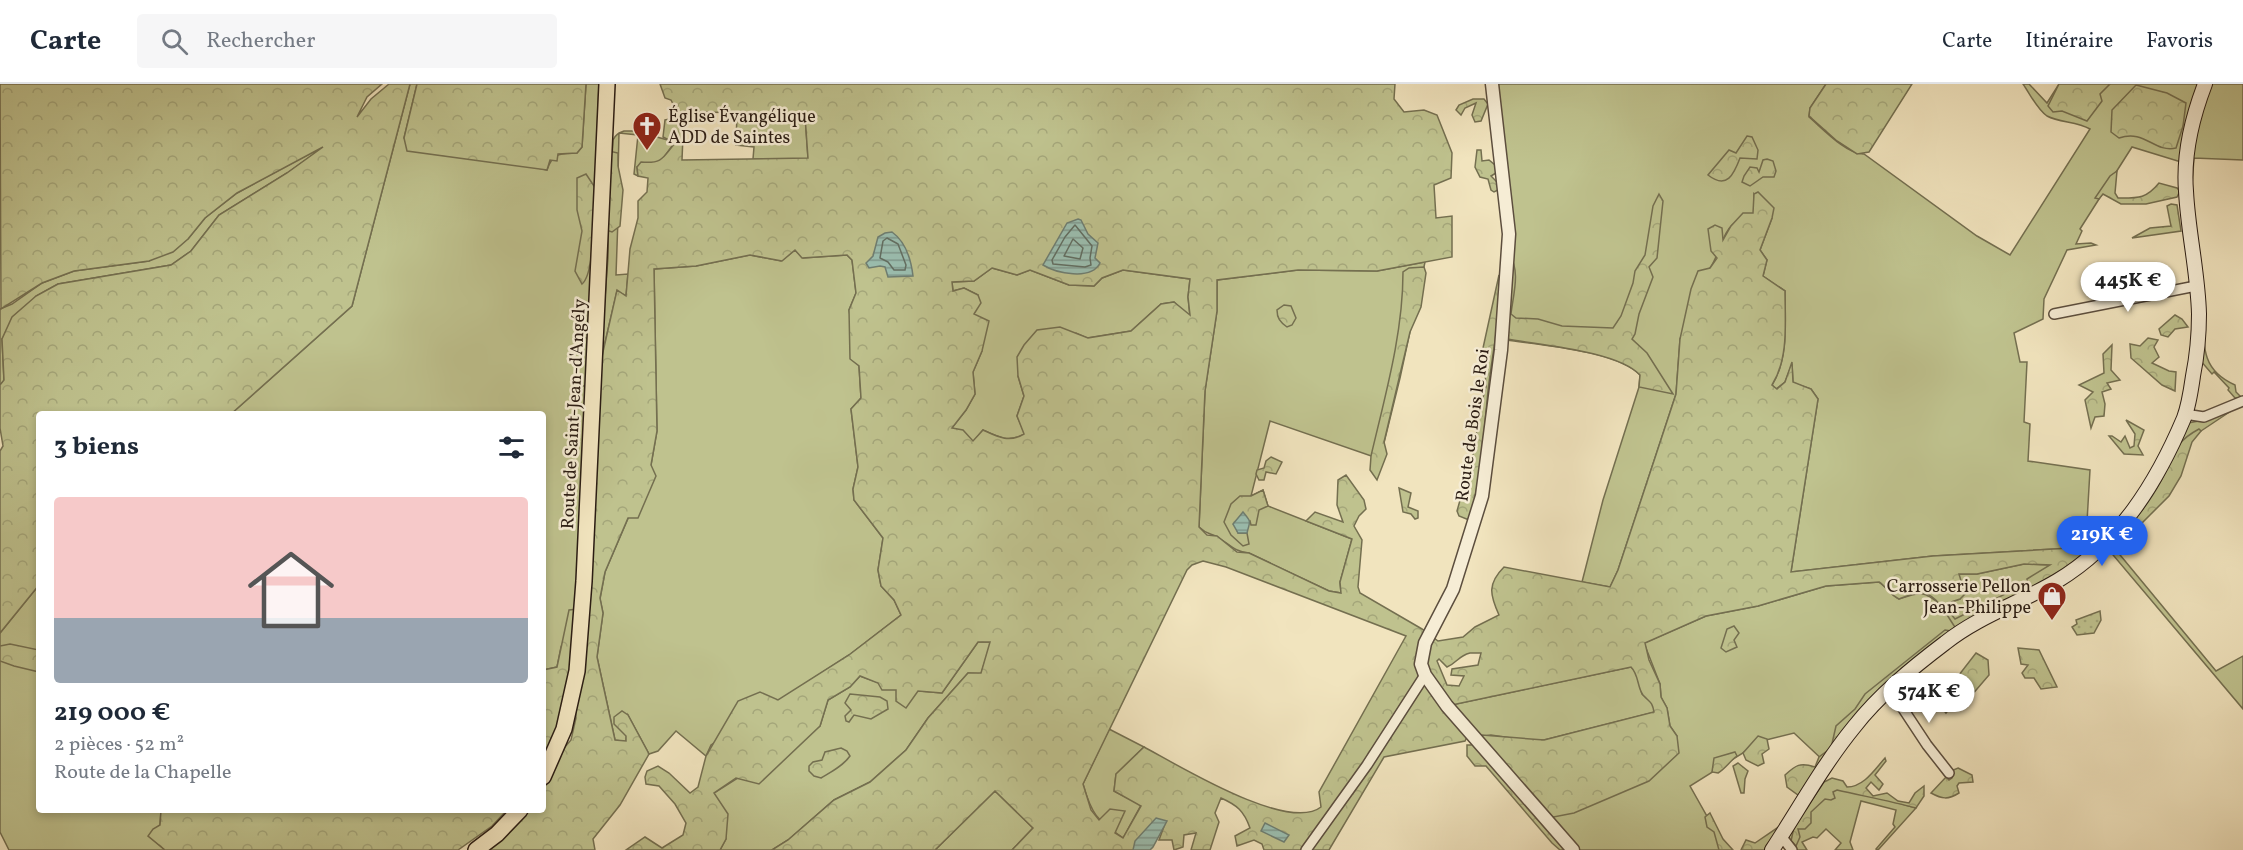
<!DOCTYPE html>
<html lang="fr">
<head>
<meta charset="utf-8">
<style>
	body { margin:0; font-family:Vollkorn,serif; background:#f6f6f7; color:#1f2937; height:100vh; display:flex; flex-direction:column; font-size:22px; white-space:nowrap }
	* { box-sizing:border-box; margin:0 }
	p { font-size:20px; color:#747a83 }
	.icon { flex:none; width:33px; height:33px; fill:none; stroke:currentColor; stroke-width:2; stroke-linecap:round; stroke-linejoin:round }
	.map { position:relative; flex:1; overflow:hidden }
	.details { position:absolute; left:36px; top:327px; width:510px; height:402px; display:flex; flex-direction:column; background:#fff; border-radius:6px; box-shadow:0 3px 9px #0003 }
	.details>* { flex:none }
	.price { position:absolute; translate:-50% -51px; padding:0 14px; border-radius:21px; background:#fff; color:#222; font-size:20px; line-height:39px; filter:drop-shadow(0 2px 3px #0008) }
	.price::after { content:''; position:absolute; left:50%; top:36px; width:18px; height:14px; margin-left:-9px; background:inherit; clip-path:polygon(0 0,100% 0,50% 100%) }
	.price.active { background:#2563eb; color:#fff }
	ul { padding:0; list-style:none }
	li { display:grid; align-content:center; gap:12px; height:318px; padding:0 18px }
	li+li { border-top:2px solid #e0e1e3 }
	li span { display:grid; place-items:center; height:186px; border-radius:6px; color:#555 }
	li>.icon { margin-inline-start:auto }
	span .icon { width:108px; height:108px; fill:#fffc; stroke-width:1 }
	li b { font-size:26px }
	h2 { display:flex; justify-content:space-between; align-items:center; height:72px; padding:0 18px; font-size:26px }
	header { display:flex; align-items:center; gap:36px; box-sizing:border-box; height:84px; padding:0 30px; background:#fff; border-bottom:2px solid #e0e1e3 }
	header strong { font-size:28px }
	nav { display:flex; gap:33px; margin-inline-start:auto; font-size:21px }
	.search { width:420px; height:54px; background:#f6f6f7; display:flex; align-items:center; gap:15px; box-sizing:border-box; padding:0 21px; border-radius:6px; color:#747a83; font-size:22px }
	.map>svg:first-child { display:block }
	.grass { fill:#bfc28e; stroke:#746f50; stroke-width:1.5 }
	.forest { fill:url(#forest-crowns); stroke:#746f50; stroke-width:1.5; fill-rule:evenodd }
	.garden { fill:url(#garden-dots); stroke:#746f50; stroke-width:1.5 }
	.water { fill:url(#water-rules); stroke:#6e7e72; stroke-width:1.5 }
	.lines { fill:none; stroke-linecap:round; stroke-linejoin:round }
	.shore { stroke:#626e62; stroke-width:1.5 }
	.minor-casing { stroke:#5c4e3e; stroke-width:12 }
	.tertiary-casing { stroke:#5c4e3e; stroke-width:15 }
	.secondary-casing { stroke:#2a1c13; stroke-width:16 }
	.primary-casing { stroke:#2a1c13; stroke-width:18 }
	.minor { stroke:#f6edd5; stroke-width:9 }
	.tertiary { stroke:#f6edd5; stroke-width:12 }
	.secondary { stroke:#f6edd5; stroke-width:14 }
	.primary { stroke:#f1e4be; stroke-width:15 }
	.labels { text-anchor:middle; stroke-width:5; stroke-linejoin:round; paint-order:stroke }
	.poi-label { font-size:18px; fill:#2a1c13; stroke:#f6edd5; text-anchor:start }
	.street-label { font-size:18px; fill:#2a1c13; stroke:#f6edd5 }
</style>
</head>
<body>
<header>
<strong>Carte</strong>
<div class="search"><svg class="icon" aria-label="search" viewBox="0 0 24 24"><circle cx="10" cy="10" r="6"/><path d="M15 15l6 6"/></svg>Rechercher</div>
<nav><a>Carte</a><a>Itinéraire</a><a>Favoris</a></nav>
</header>
<div class="map">
<svg width="2243" height="766" viewBox="0 0 2243 766">
	<defs>
		<pattern id="forest-crowns" width="20" height="18" patternUnits="userSpaceOnUse" patternTransform="scale(1.5)"><rect width="20" height="18" fill="#bfc28e"/><path d="M2 6a3 3 0 1 1 6 0M12 15a3 3 0 1 1 6 0" fill="none" stroke="#a4a67a"/></pattern>
		<pattern id="garden-dots" width="8" height="8" patternUnits="userSpaceOnUse" patternTransform="scale(1.5)"><rect width="8" height="8" fill="#bfc28e"/><path d="M2 2h.1M6 6h.1" fill="none" stroke="#a4a67a" stroke-width="1.8" stroke-linecap="round"/></pattern>
		<pattern id="water-rules" width="6" height="5" patternUnits="userSpaceOnUse" patternTransform="scale(1.5)"><rect width="6" height="5" fill="#9bbfb1"/><path d="M0 2.5h6" fill="none" stroke="#7f9a8f"/></pattern>
	</defs>
	<rect width="100%" height="100%" fill="#f1e4be"/>
	<filter id="stains"><feTurbulence type="fractalNoise" baseFrequency=".00333" numOctaves="4"/><feColorMatrix values="0 0 0 0 .2 0 0 0 0 .09 0 0 0 0 .02 0 0 0 .5 -.17"/></filter>
	<radialGradient id="worn" r=".72"><stop offset=".6" stop-color="#630" stop-opacity="0"/><stop offset="1" stop-color="#630" stop-opacity=".3"/></radialGradient>
	<g class="grass">
		<path d="M410,0H417L404,54L547,86C553,68 560,70 577,69L582,63L586,0H599L578,525L561,563L557,583L543,586V330H231L352,222Z"/>
		<path d="M1495,0H1826L1810,24L1809,33C1822,44 1847,71 1864,70L1977,152L2010,171L2090,45C2077,37 2060,39 2047,32C2037,25 2030,10 2023,0H2029L2047,19L2059,0H2200L2182,56L2181,78L2132,63L2080,145L2082,147L2076,160L2091,159L2096,161L2067,166L2044,215L2043,235L2014,249L2020,278H2027L2024,338L2030,340L2028,377L2090,386L2086,455L2076,463L2071,464L1933,472L1791,488L1818,315L1811,305L1793,299L1792,280L1785,298L1776,305L1772,301C1789,274 1785,238 1785,207L1763,192L1767,176L1760,166L1772,134L1754,110V129C1747,133 1738,136 1732,141C1721,151 1719,172 1710,184L1680,255L1676,310L1618,486L1610,503L1582,498L1603,416L1639,303L1640,291C1618,267 1541,261 1507,256L1509,200Z"/>
		<path d="M2210,0H2243V76L2194,74L2192,101L2193,52Z"/>
		<path d="M737,29L805,31L808,75H753L754,63L736,61Z"/>
		<path d="M624,47H635L675,58L661,77L637,83L638,92L634,90L638,51L619,49L618,91H611L613,56C616,50 619,49 624,47Z"/>
		<path d="M329,59L287,89L219,131L191,167L171,181L58,200L36,212L2,255L4,297L0,301V225L12,220L42,199L74,187L149,177L188,155L205,134L237,109Z"/>
		<path d="M609,106H619L616,191L628,190L626,212L617,207L600,280L608,174Z"/>
		<path d="M795,166L803,174L847,171L852,176L856,209L849,226L859,282L861,314L851,325L858,383L853,405L854,416L883,454L878,486L881,502L894,516L901,531L849,571L711,661L706,672L676,647L658,667L649,670L628,631L626,658L615,656L597,573L603,529L600,515L605,488L651,381L657,347L654,185L696,182L750,171L781,177Z"/>
		<path d="M1425,178L1400,294L1380,375L1270,337L1251,412L1263,406L1268,422L1352,455L1340,498L1341,509L1329,507L1249,469C1236,468 1231,462 1219,454C1212,449 1207,451 1199,443L1205,307L1217,227V196L1298,186L1377,187Z"/>
		<path d="M992,184L1017,191L1030,186L1069,201L1094,202L1102,194L1123,186L1190,195L1188,213L1190,233L1174,218L1161,220L1131,247L1087,254L1076,249L1018,292L1024,312L1017,332L1025,350C1009,359 998,353 983,346L973,358L951,345L966,326L975,310L973,288L982,267L974,230L978,211L964,204L953,207L952,198L974,197Z"/>
		<path d="M2204,226C2204,259 2199,285 2235,301L2236,308L2242,314H2235L2228,306L2229,304L2214,288L2212,290L2200,276Z"/>
		<path d="M2237,323L2201,347L2199,346L2177,363L2188,339L2204,336Z"/>
		<path d="M2111,460L2216,587L2243,572V625L2108,465Z"/>
		<path d="M2024,480L2052,481L2028,505L1937,556L1826,679L1794,649L1762,657L1690,702L1726,766H1574L1548,734L1677,652L1670,642L1667,624L1661,613L1660,600L1644,559L1706,532L1758,522L1826,502L1879,498C1887,503 1890,511 1899,515C1920,508 1923,506 1941,521L1960,515L1958,490H1977Z"/>
		<path d="M39,501V726H161L160,741L149,752L165,766H9L0,748V549Z"/>
		<path d="M978,558H991L981,590L968,589L928,634L906,666L870,698L834,716L788,756L772,766H720L726,755L714,709L820,642L828,616L850,603L860,592L896,605L942,609Z"/>
		<path d="M1631,583L1636,588L1642,610L1652,618L1655,628L1544,656H1524L1491,651L1478,653L1451,621Z"/>
		<path d="M1109,645L1144,663L1116,690L1114,707L1141,721L1123,754C1097,735 1092,732 1083,700Z"/>
		<path d="M1824,698L1916,724L1878,766L1876,765L1895,743L1893,740L1896,726L1861,717L1850,758L1853,766H1835L1841,759L1826,745L1817,754L1813,753L1802,758L1807,766H1797L1788,756L1789,751Z"/>
		<path d="M995,707L1033,744L1012,766H935Z"/>
	</g>
	<g class="forest">
		<path d="M0,0H382L367,13L357,33L371,15L389,0H410L352,222L231,330H39V501L0,549V367L3,362L0,344V301L4,296L2,255L12,233L36,212L58,200L171,181L191,167L219,131L287,89L323,63L237,109L205,134L188,155L173,168L149,177L74,187L42,199L1,225Z"/>
		<path d="M417,0H586L582,63L577,69L558,70L557,77L550,76L547,86L407,67L404,54Z"/>
		<path d="M660,0H1395L1394,15L1404,28L1424,26L1437,31L1452,69L1451,94L1434,101L1436,134L1452,132V173L1377,187L1298,186L1217,196V227L1205,307L1199,443L1207,451L1217,452L1237,468L1249,469L1329,507L1341,509L1340,498L1352,455L1306,437L1315,428L1343,438L1337,421L1338,396L1346,391L1364,416L1366,425L1359,432L1354,442L1362,456L1358,503L1360,509L1422,545L1438,557L1463,553L1475,543L1499,531C1490,511 1487,500 1504,483L1610,503L1618,486L1676,310L1680,255L1691,205L1698,187L1710,184L1717,174L1711,167L1708,145L1715,141L1722,144L1723,156L1731,142L1743,129H1753L1754,110L1758,108L1774,124L1772,134L1760,166L1767,176L1763,192L1785,207C1785,238 1789,274 1772,301L1777,305L1785,298L1792,278L1793,298L1811,305L1818,315L1791,488L1933,472L2071,464L2076,463L2086,455L2095,462L2064,486L2028,505L2027,495L2050,481L2024,480L1977,490H1959L1965,510L1960,515L1948,519L1950,529L1955,535L2017,504L2023,508L1961,544L1955,543C1946,531 1936,506 1917,509C1911,510 1905,513 1899,515C1890,511 1887,503 1879,498L1826,502L1758,522L1706,532L1645,559L1649,576L1660,600L1661,613L1667,624L1670,642L1677,652L1679,669L1649,697L1574,729L1548,734L1555,754L1564,766H1560L1552,759L1486,682H1475L1467,672V661H1471L1482,651L1544,656L1654,628C1652,617 1650,619 1643,611C1637,603 1639,591 1631,583L1447,622L1467,653L1465,657L1384,673L1329,766H1264L1262,760L1254,756L1237,762L1235,752L1250,744C1244,727 1237,721 1221,714L1215,729L1219,738L1210,766H1191L1196,749L1184,751L1183,763L1174,766L1172,756H1159L1166,737L1133,766H1012L1033,744L995,707L935,766H772L788,756L834,716L870,698L906,666L928,634L968,589H981L990,558H978L942,609L918,607L906,624L896,617V606H882L878,599L860,592L850,603L828,616L820,642L759,700L736,694L714,709L728,730L726,755L720,766H626L645,753L662,764L683,751L686,739L675,720L659,702L646,700L645,693L647,687L658,682L669,689L690,709L698,703L706,672L738,617L760,608L778,616L849,571L901,531L894,516L881,502L878,486L883,454L854,416L853,405L858,383L851,325L861,314L859,282L850,275L849,226L856,209L852,176L847,171L802,174L795,166L782,177L750,171L696,182L654,185L657,347L651,381L656,392L638,434H628L605,488L600,514L603,529L597,573L615,656L626,657V652L614,640V633L622,627L628,631L649,670L620,721L593,755L595,766H480L524,726H543V700L558,671L571,656L576,634L575,619L598,290L617,206L626,212L630,165L638,134V117L647,108L648,94L638,92L637,83L641,78C662,80 663,74 675,59L663,53L665,36L676,34V26L671,16L665,14ZM684,27L805,32L808,74L682,76ZM992,184L1017,191L1030,186L1069,201L1094,202L1102,194L1123,186L1190,195L1188,213L1190,231L1174,218L1161,220L1131,247L1088,254L1060,243L1037,246L1024,261L1017,273L1018,292L1024,312L1017,332L1024,350C1009,359 998,353 983,346L973,357L963,346L952,344L966,326L975,310L973,288L982,267L989,237L974,230L981,219L978,211L964,204L953,207L952,198L974,197ZM1203,477L1226,483L1406,552L1319,708L1321,723C1288,749 1178,681 1144,663L1116,690L1114,707L1141,722L1123,754L1115,749L1125,727L1110,725L1099,736L1091,726L1083,700L1187,486L1192,481ZM1470,569H1481L1478,581L1452,585L1451,591L1464,592L1459,602L1447,601L1437,577L1439,575L1447,583C1457,579 1458,572 1470,569Z"/>
		<path d="M1826,0H1912L1869,68L1857,70L1837,57L1809,32L1810,24Z"/>
		<path d="M2059,0H2110L2100,10L2102,17L2087,37L2062,27L2053,28L2048,22Z"/>
		<path d="M2136,1L2167,9L2186,19L2183,42L2176,64C2154,69 2145,45 2119,54L2111,48L2112,26Z"/>
		<path d="M1473,15H1484L1488,20L1481,37L1475,38L1472,31L1476,19L1465,24L1461,31L1456,26L1459,21Z"/>
		<path d="M1747,52L1752,53L1758,66L1757,75L1740,74C1734,90 1727,106 1708,91L1729,66L1736,69Z"/>
		<path d="M1477,66H1481L1482,77L1489,76L1495,81L1496,89L1491,92L1497,98L1498,106L1494,108L1491,106L1488,95L1480,93L1475,83Z"/>
		<path d="M609,67L618,69V82L623,106L620,142L612,148L603,145Z"/>
		<path d="M1767,75L1773,77L1776,87L1774,93H1763L1750,102L1742,98L1744,92L1750,83L1757,84L1759,88L1763,76Z"/>
		<path d="M2117,87L2115,109L2118,114C2138,114 2146,115 2159,99L2177,104L2180,107L2177,113L2146,120H2121L2103,110L2099,115L2095,114L2110,92Z"/>
		<path d="M586,90L598,108V118L594,123C593,140 594,190 582,200L575,187L582,147L577,126V94Z"/>
		<path d="M1659,110L1663,117L1657,174L1649,183L1653,193L1639,230L1635,250L1632,255L1647,269L1673,310L1639,303L1640,291C1618,267 1540,261 1507,255L1509,170C1521,187 1513,211 1511,230L1516,234L1538,235L1562,242L1613,244L1621,232L1633,199L1635,187L1645,171L1653,122Z"/>
		<path d="M2171,120L2177,121L2181,147L2132,154L2150,144L2171,142L2167,122Z"/>
		<path d="M1424,183L1426,189L1421,223L1410,248L1384,358L1387,370L1377,396L1370,386L1371,372C1385,312 1403,250 1403,188L1409,184Z"/>
		<path d="M1499,191C1502,229 1492,269 1488,307C1484,346 1481,399 1469,436L1459,432L1457,427L1475,363L1479,327L1486,303L1483,264Z"/>
		<path d="M1284,221L1291,222L1296,234L1292,241L1287,243C1280,238 1277,234 1277,226Z"/>
		<path d="M2175,231L2182,235L2188,243L2175,245L2168,253L2161,251L2159,245Z"/>
		<path d="M580,250L589,256L587,302H578C576,286 568,264 580,250Z"/>
		<path d="M2148,254L2158,256L2154,263L2159,273L2152,279L2169,287L2176,288L2175,307L2162,301L2131,274L2130,260L2140,262Z"/>
		<path d="M2112,261L2111,286L2120,296L2107,299L2111,305L2102,308L2105,320L2104,332L2095,333L2091,344L2085,316L2093,308L2079,301L2104,289L2103,270Z"/>
		<path d="M2126,336L2144,346L2138,362L2143,371L2124,370L2109,352H2112L2121,358L2125,352L2130,364L2134,362L2135,350Z"/>
		<path d="M2199,345L2201,347L2192,358L2181,392L2169,412L2143,438L2119,470L2111,460C2129,445 2150,418 2161,397C2175,372 2171,360 2199,345Z"/>
		<path d="M1271,373L1282,378L1276,390L1266,388L1264,396H1259L1256,390L1257,386L1264,384L1266,377Z"/>
		<path d="M1399,404L1411,409L1408,423L1418,427V434L1415,435L1411,430L1403,428Z"/>
		<path d="M1263,406L1268,422L1259,426L1256,441H1251L1250,437L1237,446L1238,449H1247L1249,460L1243,462L1231,451L1224,438L1231,420L1240,412H1251Z"/>
		<path d="M578,525C574,566 566,641 543,674V586L557,583L569,526Z"/>
		<path d="M1734,542L1739,549L1734,556L1737,563L1726,568L1721,564L1727,545Z"/>
		<path d="M1945,546L1951,547L1892,598L1804,711H1798L1787,703L1785,691C1796,681 1800,678 1815,683L1819,673L1831,664L1836,642L1855,625L1865,610Z"/>
		<path d="M10,560L39,566V588L14,582L0,577V562Z"/>
		<path d="M2018,564L2039,566L2057,603L2041,605L2034,594H2025L2022,589L2028,581L2021,580Z"/>
		<path d="M1976,569L1988,576L1989,591L1971,612H1960L1946,629C1939,620 1929,618 1919,611L1922,608L1938,612L1952,600Z"/>
		<path d="M850,610L880,613L887,617L888,625L871,635L854,631L849,638L846,637L845,632L851,626L845,619Z"/>
		<path d="M1758,652L1767,655L1769,665L1762,670L1764,679L1758,682L1746,676L1743,669Z"/>
		<path d="M841,664L847,667L850,672C843,682 831,688 821,694L814,692L809,687V682L813,678L822,676L825,668Z"/>
		<path d="M1735,668L1737,672C1730,677 1726,684 1718,689L1712,688L1714,674Z"/>
		<path d="M1885,674L1886,677L1875,691L1883,700L1879,706L1871,698L1866,704L1873,712L1887,709L1898,717L1909,719L1915,709L1924,702V712L1916,724C1890,717 1863,712 1837,706L1833,708L1835,714L1831,716L1825,715L1811,728V739L1805,745H1798L1800,753L1796,762L1791,757L1796,734L1805,726L1824,698L1832,694L1843,697L1847,703C1864,703 1875,685 1885,674Z"/>
		<path d="M1738,679L1748,687L1745,695L1744,709H1741L1733,682Z"/>
		<path d="M1958,684L1972,691L1973,698L1959,699L1957,702L1959,709C1948,716 1942,715 1931,709L1946,693L1949,696L1952,694L1951,687Z"/>
		<path d="M161,726H507L492,742L458,766H165L148,752L153,745L160,741Z"/>
		<path d="M1710,729L1723,755L1733,766H1719L1714,748L1707,743L1705,733Z"/>
		<path d="M1780,742L1768,766H1741L1746,756L1755,759Z"/>
	</g>
	<path class="garden" d="M2100,527L2101,536L2094,549L2077,551L2072,543L2077,540L2076,536Z"/>
	<g class="water">
		<path d="M1078,135L1081,136L1088,150L1098,159L1095,174L1100,179C1091,197 1056,189 1043,181L1067,139Z"/>
		<path d="M892,148C906,158 911,175 913,192L888,193L885,183L880,182L869,184L866,179L873,172L878,153L885,149Z"/>
		<path d="M1243,428C1252,439 1250,436 1247,449H1238L1233,440Z"/>
		<path d="M1156,734L1167,737L1153,763L1150,766H1133L1135,757Z"/>
		<path d="M1265,739L1289,751L1284,758L1261,747Z"/>
	</g>
	<g class="lines">
		<g class="shore">
			<path d="M1075,141L1092,162L1090,174L1091,181L1085,183L1053,180L1052,176L1065,153Z"/>
			<path d="M887,154L898,160L906,181L905,186H894L888,178L880,174L883,157Z"/>
			<path d="M1073,155L1083,164L1080,175L1064,172Z"/>
		</g>
		<g class="minor-casing">
			<g id="minor">
				<path d="M2054,230L2196,202"/>
				<path d="M2185,330L2204,333L2243,317"/>
				<path d="M1890,605L1927,661L1949,689"/>
				<path d="M1781,752L1792,766"/>
				<path d="M1306,766L1367,681L1425,591"/>
			</g>
		</g>
		<g class="tertiary-casing">
			<path id="tertiary" d="M1492,0L1509,150L1501,266L1482,412L1453,505L1425,559L1421,580L1425,591L1447,622L1573,766"/>
		</g>
		<g class="secondary-casing">
			<path id="secondary" d="M1772,766C1799,725 1823,681 1854,643C1879,611 1912,584 1945,559C1979,532 2020,519 2057,497C2119,460 2157,398 2184,334C2189,321 2191,306 2193,292C2197,272 2199,251 2199,230C2198,189 2188,148 2186,107C2183,70 2192,34 2205,0"/>
		</g>
		<g class="primary-casing">
			<g id="primary">
				<path d="M543,693L564,645L577,587L584,497L607,0"/>
				<path d="M476,766L497,750L520,726"/>
			</g>
		</g>
		<use href="#minor" class="minor"/>
		<use href="#tertiary" class="tertiary"/>
		<use href="#secondary" class="secondary"/>
		<use href="#primary" class="primary"/>
	</g>
	<defs>
		<g id="church-pin" transform="scale(1.5)"><path d="M0 17L-7.5 6A9.5 9.5 0 1 1 7.5 6Z" fill="#8f2418" stroke="#f6edd5"/><path d="M-1.2-6h2.4v3.5h3.3v2.4h-3.3V6h-2.4V-.1h-3.3v-2.4h3.3Z" fill="#fff"/></g>
		<g id="shop-pin" transform="scale(1.5)"><path d="M0 17L-7.5 6A9.5 9.5 0 1 1 7.5 6Z" fill="#8f2418" stroke="#f6edd5"/><path d="M-5-2.5h2.3a2.7 3.5 0 0 1 5.4 0H5L5.5 6h-11ZM-1.5-2.5h3a1.5 2.3 0 0 0-3 0Z" fill="#fff"/></g>
	</defs>
	<g fill-rule="evenodd">
		<use href="#church-pin" x="647" y="42"/>
		<use href="#shop-pin" x="2052" y="512"/>
	</g>
	<g class="labels">
		<g class="poi-label">
			<text x="668" y="38">Église Évangélique<tspan x="668" dy="21">ADD de Saintes</tspan></text>
			<text x="2031" y="508" text-anchor="end">Carrosserie Pellon<tspan x="2031" dy="21">Jean-Philippe</tspan></text>
		</g>
		<g class="street-label">
			<text transform="translate(573 330) rotate(-87)" y="6">Route de Saint-Jean-d'Angély</text>
			<text transform="translate(1472 341) rotate(-82)" y="6">Route de Bois le Roi</text>
		</g>
	</g>
	<rect width="100%" height="100%" filter="url(#stains)"/>
	<rect width="100%" height="100%" fill="url(#worn)"/>
</svg>
<b class="price" style="left:2128px;top:229px">445K €</b>
<b class="price active" style="left:2102px;top:483px">219K €</b>
<b class="price" style="left:1929px;top:640px">574K €</b>
<section class="details">
<h2>3 biens<svg class="icon" aria-label="filters" viewBox="0 0 24 24"><path d="M4 7h16M4 17h16"/><circle cx="9" cy="7" r="2"/><circle cx="15" cy="17" r="2"/></svg></h2>
<ul>
<li><span style="background:linear-gradient(#f6c9c9 65%,#9aa5b1 0)"><svg class="icon" aria-label="home" viewBox="0 0 24 24"><path d="M3 11l9-7 9 7M6 9v11h12V9"/></svg></span><div><b>219 000 €</b><p>2 pièces · 52 m²</p><p>Route de la Chapelle</p></div></li>
</ul>
</section>
</div>
</body>
</html>
